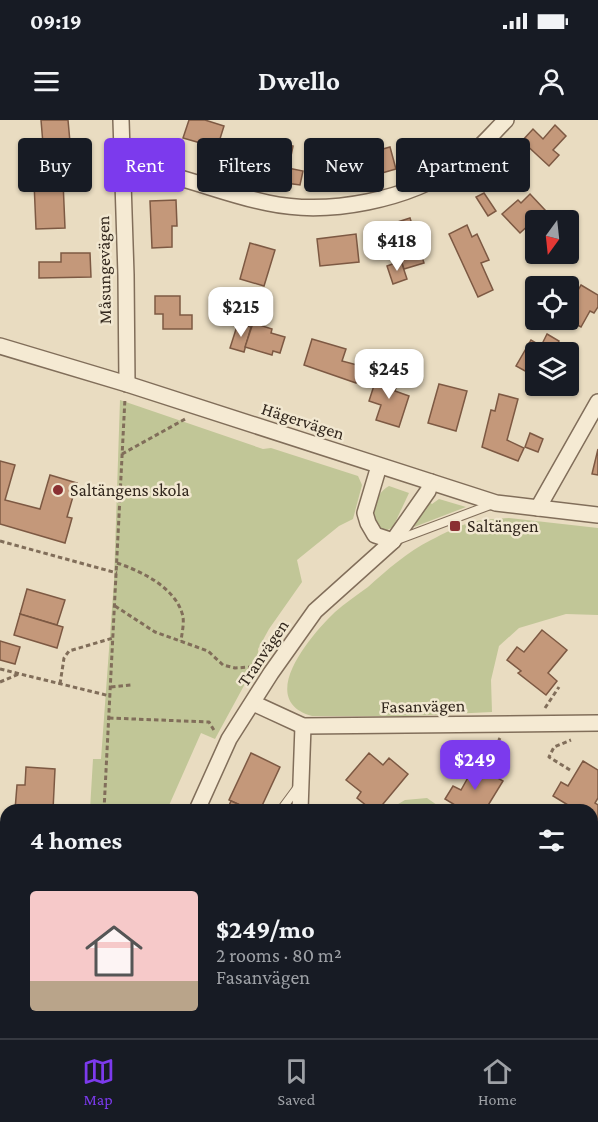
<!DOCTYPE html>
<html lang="en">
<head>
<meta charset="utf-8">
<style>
	body { margin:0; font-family:"Crimson Pro",serif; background:#20242c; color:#f1f3f6; height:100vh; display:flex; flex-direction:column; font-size:22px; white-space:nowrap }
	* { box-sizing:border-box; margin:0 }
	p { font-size:20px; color:#9ea1a6 }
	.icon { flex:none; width:33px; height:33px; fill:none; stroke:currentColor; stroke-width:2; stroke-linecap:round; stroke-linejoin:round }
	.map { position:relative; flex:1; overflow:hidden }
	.sheet { position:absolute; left:0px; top:684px; width:598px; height:234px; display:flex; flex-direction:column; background:#171b24; border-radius:18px 18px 0 0; box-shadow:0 2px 4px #0004 }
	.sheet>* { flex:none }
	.top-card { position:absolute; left:18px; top:18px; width:562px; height:54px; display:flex; gap:12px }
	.needle { width:39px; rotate:195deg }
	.fabs { position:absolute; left:525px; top:90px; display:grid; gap:12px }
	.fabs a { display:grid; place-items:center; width:54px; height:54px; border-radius:6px; background:#171b24; box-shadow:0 2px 4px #0004; font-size:30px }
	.price { position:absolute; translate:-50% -51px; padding:0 14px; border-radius:12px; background:#fff; color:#222; font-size:20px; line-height:39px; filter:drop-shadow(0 2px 3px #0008) }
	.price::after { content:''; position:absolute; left:50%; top:36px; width:18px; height:14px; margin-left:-9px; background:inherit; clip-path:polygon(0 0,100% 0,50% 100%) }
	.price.active { background:#7c3aed; color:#fff }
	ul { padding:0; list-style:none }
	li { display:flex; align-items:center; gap:18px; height:150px; padding:0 30px }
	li+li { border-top:2px solid #363941 }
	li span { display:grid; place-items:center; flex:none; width:168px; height:120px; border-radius:6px; color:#555 }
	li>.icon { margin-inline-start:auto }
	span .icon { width:72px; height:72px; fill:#fffc; stroke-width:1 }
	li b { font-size:26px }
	h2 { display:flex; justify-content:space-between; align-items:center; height:72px; padding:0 30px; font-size:26px }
	.pill { padding:0 21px; border-radius:6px; background:#171b24; box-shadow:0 2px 4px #0004; font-size:21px; line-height:54px }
	.pill.active { background:#7c3aed; color:#fff }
	.status { display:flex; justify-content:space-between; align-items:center; height:42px; padding:0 30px; background:#171b24; direction:ltr }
	.status svg { height:16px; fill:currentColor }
	header { display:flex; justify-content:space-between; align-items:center; height:78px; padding:0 30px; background:#171b24; font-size:27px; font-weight:700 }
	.dock { display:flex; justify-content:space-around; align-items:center; height:84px; border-top:2px solid #363941; background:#171b24; font-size:16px; color:#9ea1a6 }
	.dock a { display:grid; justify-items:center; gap:3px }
	.dock .active { color:#7c3aed }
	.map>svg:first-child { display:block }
	.green { fill:#c1c697 }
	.building { fill:#c4987a; stroke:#7d5943; stroke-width:1.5 }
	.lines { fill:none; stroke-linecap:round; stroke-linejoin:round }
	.lane-casing { stroke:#816e5a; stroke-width:10 }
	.street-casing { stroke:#816e5a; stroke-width:18 }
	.path { stroke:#816e5a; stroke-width:3; stroke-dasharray:4.5 3; stroke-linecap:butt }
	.lane { stroke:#f5ead3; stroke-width:8 }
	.street { stroke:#f5ead3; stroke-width:15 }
	.poi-dot { fill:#8a3032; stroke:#f1e7d0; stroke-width:2 }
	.labels { text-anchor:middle; stroke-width:5; stroke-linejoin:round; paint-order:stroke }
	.street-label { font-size:18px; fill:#32271d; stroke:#f1e7d0 }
	.poi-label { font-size:18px; fill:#32271d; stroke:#f1e7d0; text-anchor:start }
</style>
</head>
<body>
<div class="status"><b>09:19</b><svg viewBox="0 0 49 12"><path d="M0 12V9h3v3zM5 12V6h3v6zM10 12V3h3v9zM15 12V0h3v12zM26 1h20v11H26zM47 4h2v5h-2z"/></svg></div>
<header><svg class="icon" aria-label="menu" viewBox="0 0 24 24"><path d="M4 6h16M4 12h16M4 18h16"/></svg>Dwello<svg class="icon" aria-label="person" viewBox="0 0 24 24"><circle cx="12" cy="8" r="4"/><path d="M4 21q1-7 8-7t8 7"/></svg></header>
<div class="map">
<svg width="598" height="918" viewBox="0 0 598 918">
	<rect width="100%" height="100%" fill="#e9dcc1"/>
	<g class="green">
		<path d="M120,280L263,329L271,328L358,356L362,365L353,399L339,406L297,440L302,462L269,509L258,529L259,538L215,619L201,613L167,690H90L93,639H101L114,461Z"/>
		<path d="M389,366L409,373L393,407L384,412C366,404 374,373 389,366Z"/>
		<path d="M439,379L466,387L414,407L428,381L432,384Z"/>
		<path d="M509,398L598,408V495L566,494L519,508L499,526L491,560L492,592L408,596H312C255,580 311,515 335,492C345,483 357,475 368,467C387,450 407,432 431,420C443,414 459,405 473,402C484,399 497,399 509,398Z"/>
		<path d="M427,678L444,690H388L405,680Z"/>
		<path d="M592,710H598V846L593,858Z"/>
		<path d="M0,802L2,811H6V912H100L98,918H0Z"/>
		<path d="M233,912H286V918H234Z"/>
		<path d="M388,912H590L593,918H389Z"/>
	</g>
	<g class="building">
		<path d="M41,0H68L70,22L43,24Z"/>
		<path d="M189,0H205L224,6L219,22L213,21L211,26L183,18Z"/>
		<path d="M555,5L566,16L553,30L559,35L549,46L522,21L533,9L543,19Z"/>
		<path d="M259,19L293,26L289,46L255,39Z"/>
		<path d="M390,27L396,49L375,55L374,51L356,56L351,38Z"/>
		<path d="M288,48L303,51L300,65L286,63Z"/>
		<path d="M63,61L65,108L36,109L34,62Z"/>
		<path d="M484,73L496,91L488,96L476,77Z"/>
		<path d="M530,74L545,90L520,113L502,94L518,80L521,83Z"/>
		<path d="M176,80L177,106H172V127L152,128L150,81Z"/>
		<path d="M410,98L424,143L404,149L396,125L392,126L385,106Z"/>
		<path d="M467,105L472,117L477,114L489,140L481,143L493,170L478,177L449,114Z"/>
		<path d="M356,114L359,142L320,146L317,119Z"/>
		<path d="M250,123L275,130L264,166L240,159Z"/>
		<path d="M61,133H90L91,157L39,158V142H61Z"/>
		<path d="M401,141L407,159L393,164L387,146Z"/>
		<path d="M581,165L598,175V187L594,193L590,191L581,207L568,200V181H572Z"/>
		<path d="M155,176H180V195H192V209H163V194H155Z"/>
		<path d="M238,203L251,207L244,232L230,228Z"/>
		<path d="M253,203L272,209L271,213L285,217L280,233L273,231L272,235L245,227Z"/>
		<path d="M547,214L559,221L553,232H536V257L516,246L531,220L541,226Z"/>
		<path d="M312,219L346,229L342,241L361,246L356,263L304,245Z"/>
		<path d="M378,253L398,259L395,271L409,276L399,307L376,300L381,285L369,281Z"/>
		<path d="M439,264L467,271L456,311L428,303Z"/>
		<path d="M499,274L518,279L507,320L524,328L518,341L482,327L491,290L495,291Z"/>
		<path d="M530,313L543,319L538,332L525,327Z"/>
		<path d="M598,329V355L592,354Z"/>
		<path d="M0,341L15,345L5,380L40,389L50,355L77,363L67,397L72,398L65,423L0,404Z"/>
		<path d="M27,469L65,480L57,505L20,494Z"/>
		<path d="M20,494L63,507L57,528L14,515Z"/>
		<path d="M542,510L567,530L548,553L557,561L546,575L518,553L521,551L507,540L517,527L524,532Z"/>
		<path d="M0,521L20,527L15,544L0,540Z"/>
		<path d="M251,633L280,647L260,690H251L229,680Z"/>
		<path d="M369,633L383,645L389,638L408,654L378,690H372L357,678L361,672L346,660Z"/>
		<path d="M583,641L598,650V678L595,683L598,685V701L596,705L592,703V690H570L566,687L568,685L553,676L561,662L568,666Z"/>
		<path d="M475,645L503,661L487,687L493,690H459L460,688L445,679L453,666L461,670Z"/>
		<path d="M26,647L55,649L53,690H15L17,665H25Z"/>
		<path d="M231,681L251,690H227Z"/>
		<path d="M598,875V907L592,904V884Z"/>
		<path d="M171,912H206L218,917L169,918Z"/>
	</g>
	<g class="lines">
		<g class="lane-casing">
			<g id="lane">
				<path d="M397,420L493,384"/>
				<path d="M281,690L298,667"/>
				<path d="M150,912L152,918"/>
				<path d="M225,912L227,918"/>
			</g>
		</g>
		<g class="street-casing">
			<g id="street">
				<path d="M121,0L126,155L127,264"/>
				<path d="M122,49C140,52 158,53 176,57C206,65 237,77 268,83C329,96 409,80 460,44C477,32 491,15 506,0"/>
				<path d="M0,226L127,264L496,383L598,395"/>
				<path d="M379,346L365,393L368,403L375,415L393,421"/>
				<path d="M538,388L598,282"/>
				<path d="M253,583L303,606L598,603"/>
				<path d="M197,690L229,619L271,553L315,491L393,421L428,371L431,362"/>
				<path d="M300,690L303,606"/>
				<path d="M116,918L118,912"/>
				<path d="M297,918V912"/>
			</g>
		</g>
		<g class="path">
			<path d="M122,334L187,298"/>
			<path d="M0,421L117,453"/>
			<path d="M117,443C141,451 174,467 182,493C185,501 182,512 181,521"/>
			<path d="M115,486L155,512L208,531L223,545L235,548L251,547"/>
			<path d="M0,549L110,576"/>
			<path d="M0,562L19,554"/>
			<path d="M60,564L64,538L69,531L113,518"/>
			<path d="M111,567L131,565"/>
			<path d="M545,588L559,567"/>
			<path d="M109,598L209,602L215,612"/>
			<path d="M490,648V636L500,618"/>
			<path d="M570,650L549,637L554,627L571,620"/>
			<path d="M104,690L125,278"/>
			<path d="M0,835L6,852"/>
			<path d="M12,918L13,912"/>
		</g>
		<use href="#lane" class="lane"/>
		<use href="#street" class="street"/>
	</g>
	<g class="poi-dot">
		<circle cx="58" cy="370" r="6"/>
		<rect x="449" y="400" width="12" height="12" rx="3"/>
	</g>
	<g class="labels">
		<g class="street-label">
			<text transform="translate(104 150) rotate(-91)" y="6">Måsungevägen</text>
			<text transform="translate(303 301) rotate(18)" y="6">Hägervägen</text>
			<text transform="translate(263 533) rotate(-56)" y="6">Tranvägen</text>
			<text transform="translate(423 586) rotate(-1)" y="6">Fasanvägen</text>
		</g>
		<g class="poi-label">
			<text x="70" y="376">Saltängens skola</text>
			<text x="467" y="412">Saltängen</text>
		</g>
	</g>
</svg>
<div class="fabs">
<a><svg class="needle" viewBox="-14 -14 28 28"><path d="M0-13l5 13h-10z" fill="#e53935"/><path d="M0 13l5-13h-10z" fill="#9ea1a6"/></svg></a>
<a><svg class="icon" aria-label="locate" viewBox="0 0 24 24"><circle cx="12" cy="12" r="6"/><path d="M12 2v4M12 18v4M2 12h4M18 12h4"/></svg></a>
<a><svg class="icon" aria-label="layers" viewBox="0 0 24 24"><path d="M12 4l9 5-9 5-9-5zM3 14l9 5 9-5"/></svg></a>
</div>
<b class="price" style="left:397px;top:152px">$418</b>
<b class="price" style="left:241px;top:218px">$215</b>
<b class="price" style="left:389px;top:280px">$245</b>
<b class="price active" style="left:475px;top:671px">$249</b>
<div class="top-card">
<a class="pill">Buy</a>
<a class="pill active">Rent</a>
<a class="pill">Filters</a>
<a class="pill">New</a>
<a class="pill">Apartment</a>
</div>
<section class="sheet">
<h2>4 homes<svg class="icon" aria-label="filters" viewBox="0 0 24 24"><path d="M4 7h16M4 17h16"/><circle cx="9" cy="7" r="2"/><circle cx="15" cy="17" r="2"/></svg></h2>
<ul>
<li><span style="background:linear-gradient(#f6c9c9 75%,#b9a48a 0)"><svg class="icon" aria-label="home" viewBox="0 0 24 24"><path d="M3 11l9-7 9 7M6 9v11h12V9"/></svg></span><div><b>$249/mo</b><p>2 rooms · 80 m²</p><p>Fasanvägen</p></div></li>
</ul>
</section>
</div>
<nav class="dock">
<a class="active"><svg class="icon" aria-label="map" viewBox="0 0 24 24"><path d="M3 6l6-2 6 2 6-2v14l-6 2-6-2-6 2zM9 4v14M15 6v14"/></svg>Map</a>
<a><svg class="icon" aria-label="saved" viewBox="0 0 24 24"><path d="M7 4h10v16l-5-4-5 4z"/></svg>Saved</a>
<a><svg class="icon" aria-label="home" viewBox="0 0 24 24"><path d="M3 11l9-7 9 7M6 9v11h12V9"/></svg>Home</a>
</nav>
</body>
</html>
